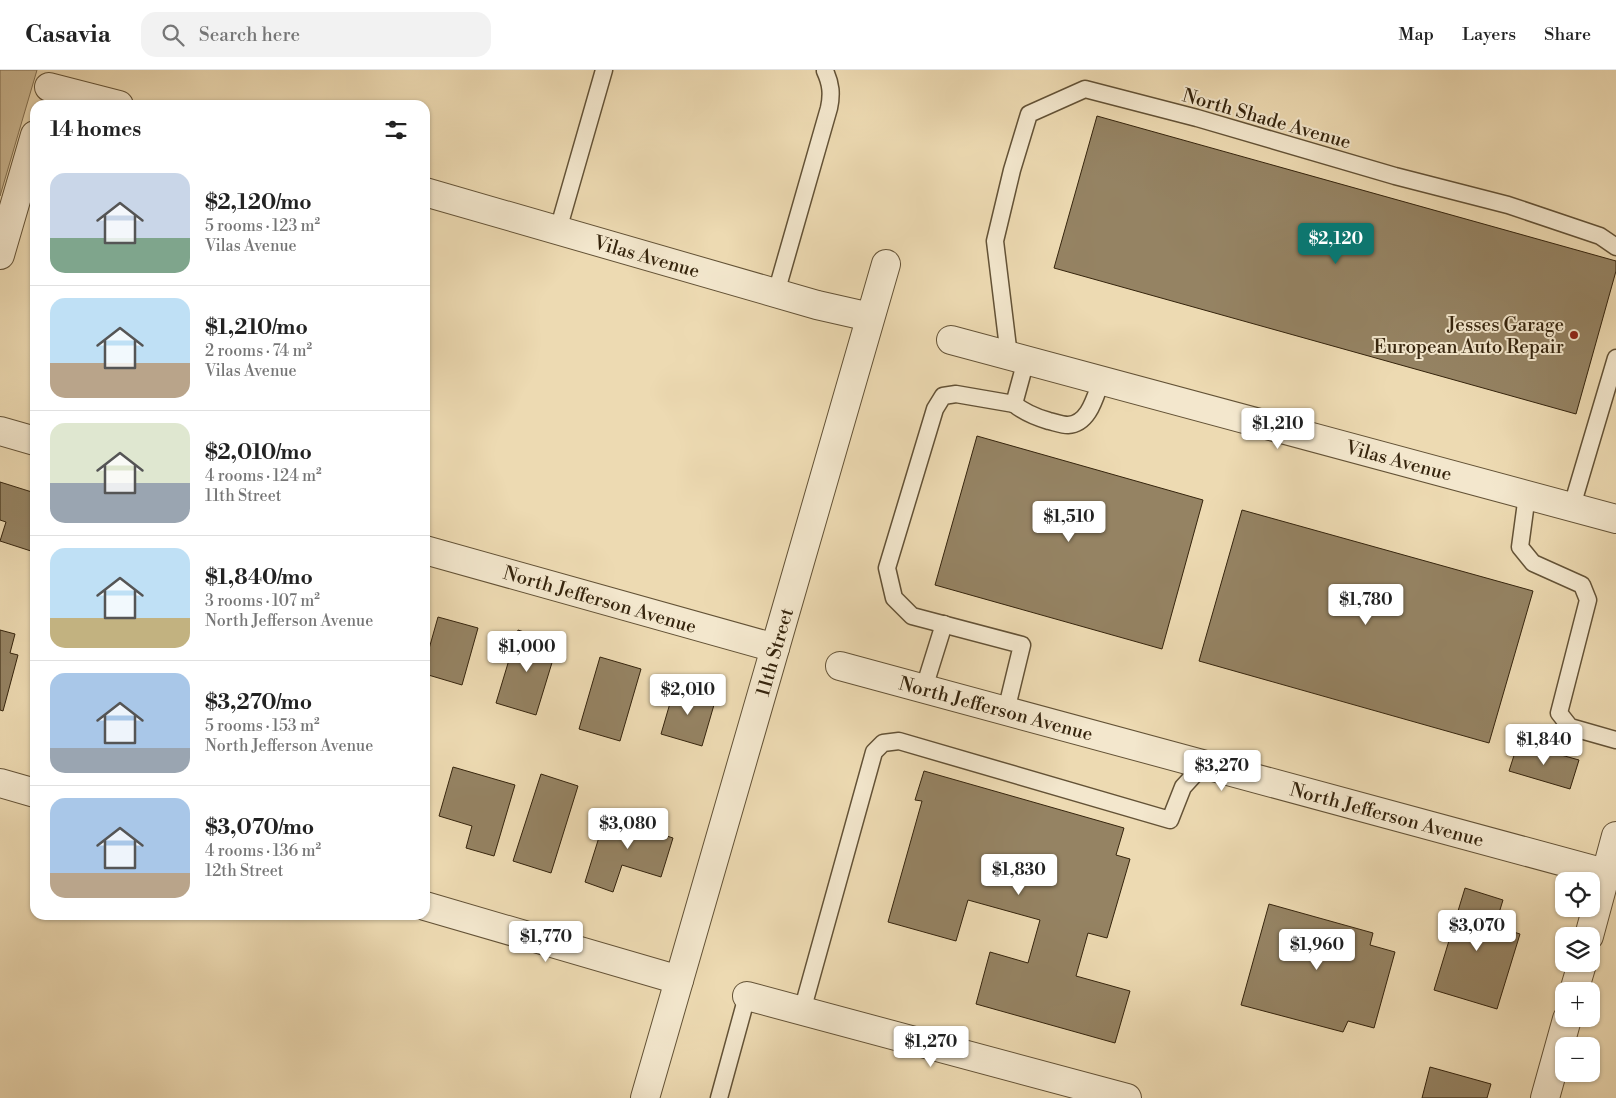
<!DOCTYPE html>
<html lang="en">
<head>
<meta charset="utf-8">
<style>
	body { margin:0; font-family:"Libre Bodoni",serif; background:#f2f2f2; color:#222; height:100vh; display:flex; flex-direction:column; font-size:19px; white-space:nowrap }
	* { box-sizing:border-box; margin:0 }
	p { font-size:16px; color:#767676 }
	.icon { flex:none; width:28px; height:28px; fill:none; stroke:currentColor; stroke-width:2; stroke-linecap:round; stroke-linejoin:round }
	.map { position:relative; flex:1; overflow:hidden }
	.sheet { position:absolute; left:30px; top:30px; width:400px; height:820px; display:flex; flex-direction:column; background:#fff; border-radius:15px; box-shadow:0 1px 4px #0004 }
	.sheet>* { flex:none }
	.buttons { position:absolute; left:1555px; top:802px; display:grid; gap:10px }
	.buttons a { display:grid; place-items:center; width:45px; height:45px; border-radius:10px; background:#fff; box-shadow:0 1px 4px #0004; font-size:25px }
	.price { position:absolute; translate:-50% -42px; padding:0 11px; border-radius:5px; background:#fff; color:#222; font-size:16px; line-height:32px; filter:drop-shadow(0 1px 2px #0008) }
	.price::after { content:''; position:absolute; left:50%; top:30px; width:15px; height:11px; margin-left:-8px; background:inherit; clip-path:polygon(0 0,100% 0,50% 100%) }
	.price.active { background:#0f766e; color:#fff }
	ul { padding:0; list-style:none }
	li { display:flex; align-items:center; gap:15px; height:125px; padding:0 20px }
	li+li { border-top:1px solid #e0e0e0 }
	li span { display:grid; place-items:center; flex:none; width:140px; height:100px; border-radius:15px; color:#555 }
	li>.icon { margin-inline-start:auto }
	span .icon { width:60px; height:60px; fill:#fffc; stroke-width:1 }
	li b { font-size:21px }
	h2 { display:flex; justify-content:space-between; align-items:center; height:60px; padding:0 20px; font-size:21px }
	header { display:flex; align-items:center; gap:30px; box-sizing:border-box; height:70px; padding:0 25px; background:#fff; border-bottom:1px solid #e0e0e0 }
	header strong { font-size:24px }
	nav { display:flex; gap:28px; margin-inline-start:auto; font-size:18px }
	.search { width:350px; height:45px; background:#f2f2f2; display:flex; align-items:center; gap:12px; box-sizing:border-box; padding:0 18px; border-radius:15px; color:#767676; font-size:19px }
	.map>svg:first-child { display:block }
	.green { fill:#cebb96; stroke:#827052 }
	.building { fill:#958363; stroke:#35240d }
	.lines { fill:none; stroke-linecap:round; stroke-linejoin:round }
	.service-casing { stroke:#635236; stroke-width:19 }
	.minor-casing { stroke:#635236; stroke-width:30 }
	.tertiary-casing { stroke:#635236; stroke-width:30 }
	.service { stroke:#f3e7cd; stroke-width:16 }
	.minor { stroke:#f3e7cd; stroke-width:28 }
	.tertiary { stroke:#f3e7cd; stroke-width:28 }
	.poi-dot { fill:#8f2418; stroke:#f3e7cd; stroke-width:2 }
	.labels { text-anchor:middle; stroke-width:4; stroke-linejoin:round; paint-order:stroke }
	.street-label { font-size:19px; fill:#35240d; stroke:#f3e7cd }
	.poi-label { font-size:19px; fill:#35240d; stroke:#f3e7cd; text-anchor:end }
</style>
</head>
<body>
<header>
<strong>Casavia</strong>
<div class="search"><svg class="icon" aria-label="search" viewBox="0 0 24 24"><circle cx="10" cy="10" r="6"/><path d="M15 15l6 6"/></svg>Search here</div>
<nav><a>Map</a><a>Layers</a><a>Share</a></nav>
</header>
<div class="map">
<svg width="1616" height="1028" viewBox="0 0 1616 1028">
	<rect width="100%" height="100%" fill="#eddab2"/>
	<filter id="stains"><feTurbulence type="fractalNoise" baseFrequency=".004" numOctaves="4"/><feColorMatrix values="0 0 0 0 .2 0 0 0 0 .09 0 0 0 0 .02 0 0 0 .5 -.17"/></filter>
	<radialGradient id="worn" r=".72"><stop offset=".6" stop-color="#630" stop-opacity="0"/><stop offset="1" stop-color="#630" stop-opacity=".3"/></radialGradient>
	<path class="green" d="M0,0H37L0,126Z"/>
	<g class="building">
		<path d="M1097,46L1616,191V201L1576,344L1054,198Z"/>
		<path d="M977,366L1203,430L1162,579L935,515Z"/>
		<path d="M0,412L35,423L34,482L0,471L6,452L0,450Z"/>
		<path d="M1242,440L1533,521L1489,673L1199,591Z"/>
		<path d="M438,547L478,558L462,615L425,604V593Z"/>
		<path d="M0,560L15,564L10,583L18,585L3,641L0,640Z"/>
		<path d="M518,560L558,573L536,645L496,633Z"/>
		<path d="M600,587L641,599L620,671L579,659Z"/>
		<path d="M675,616L716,628L702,676L661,664Z"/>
		<path d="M1518,673L1579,690L1570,719L1509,701Z"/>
		<path d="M453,697L515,715L494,786L466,778L472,756L439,746Z"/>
		<path d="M924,701L1124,758L1116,785L1130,789L1107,868L1088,863L1076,906L1130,921L1115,973L976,934L990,882L1028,893L1040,850L968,830L956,871L888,852L922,731L915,730Z"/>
		<path d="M541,704L578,716L551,803L513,791Z"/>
		<path d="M628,740L656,749L652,761L673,768L661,807L622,795L613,822L585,812L605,748L623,754Z"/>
		<path d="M1465,818L1503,830L1495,856L1520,864L1497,939L1434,920Z"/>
		<path d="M1269,834L1373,863L1370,875L1395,882L1374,958L1348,951L1343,962L1241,935Z"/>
		<path d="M1430,997L1491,1014L1487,1028H1422Z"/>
	</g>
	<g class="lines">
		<g class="service-casing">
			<g id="service">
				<path d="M558,160L604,0"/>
				<path d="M776,223L829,38C832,24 831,14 825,1"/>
				<path d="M1009,286L995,171L1012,100L1029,44L1085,19L1197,48L1395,106L1508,135L1600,166L1616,177"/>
				<path d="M1026,290L1014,334C1025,343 1035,347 1049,351C1054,352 1062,355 1068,355C1089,354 1095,327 1101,311"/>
				<path d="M1527,425L1520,477L1533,493L1582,515L1588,530L1559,643L1570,657L1616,670"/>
				<path d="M1572,436L1616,288"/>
				<path d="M924,618L944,554"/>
				<path d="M1006,641L1022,575L912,546L894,528L887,498L935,339L943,326L956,324L1014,334"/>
				<path d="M802,941L874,682L883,673L899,671L1170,750L1183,717L1203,695"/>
				<path d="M719,1028L747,926"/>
			</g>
		</g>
		<g class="minor-casing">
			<g id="minor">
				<path d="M49,17L119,35"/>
				<path d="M425,122L817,235L870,247"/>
				<path d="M0,185L35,65"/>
				<path d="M951,270L1616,449"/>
				<path d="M0,361L35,371"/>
				<path d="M425,480L775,578"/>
				<path d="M840,596L1616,806"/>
				<path d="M0,713L35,723"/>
				<path d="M425,836L679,910"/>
				<path d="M747,926L1127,1028"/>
				<path d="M645,1028L886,194"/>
			</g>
		</g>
		<g class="tertiary-casing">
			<g id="tertiary">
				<path d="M1589,866L1616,766"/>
				<path d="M1574,921L1582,894"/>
				<path d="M1545,1028L1567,949"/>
			</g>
		</g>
		<use href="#service" class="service"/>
		<use href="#minor" class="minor"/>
		<use href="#tertiary" class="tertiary"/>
	</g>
	<circle class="poi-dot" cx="1574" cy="265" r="5"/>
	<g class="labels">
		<g class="street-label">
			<text transform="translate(1267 48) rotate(16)" y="7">North Shade Avenue</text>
			<text transform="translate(647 186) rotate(16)" y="7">Vilas Avenue</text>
			<text transform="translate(1399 390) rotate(15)" y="7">Vilas Avenue</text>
			<text transform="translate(600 529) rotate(16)" y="7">North Jefferson Avenue</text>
			<text transform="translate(774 582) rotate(-74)" y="7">11th Street</text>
			<text transform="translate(996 638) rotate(15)" y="7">North Jefferson Avenue</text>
			<text transform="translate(1387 744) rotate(15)" y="7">North Jefferson Avenue</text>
		</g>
		<g class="poi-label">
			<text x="1564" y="261">Jesses Garage<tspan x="1564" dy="22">European Auto Repair</tspan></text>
		</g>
	</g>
	<rect width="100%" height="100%" filter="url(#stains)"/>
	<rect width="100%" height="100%" fill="url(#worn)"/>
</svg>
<div class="buttons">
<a><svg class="icon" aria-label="locate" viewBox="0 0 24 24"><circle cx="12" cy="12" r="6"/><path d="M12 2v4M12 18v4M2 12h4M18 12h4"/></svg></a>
<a><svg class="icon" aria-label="layers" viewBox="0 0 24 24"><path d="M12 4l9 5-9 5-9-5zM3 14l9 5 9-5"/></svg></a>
<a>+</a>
<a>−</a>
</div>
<b class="price active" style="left:1336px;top:195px">$2,120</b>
<b class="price" style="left:1278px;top:380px">$1,210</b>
<b class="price" style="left:1069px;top:473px">$1,510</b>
<b class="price" style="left:1366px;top:556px">$1,780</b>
<b class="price" style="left:527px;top:603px">$1,000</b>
<b class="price" style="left:688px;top:646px">$2,010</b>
<b class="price" style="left:1544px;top:696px">$1,840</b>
<b class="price" style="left:1222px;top:722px">$3,270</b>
<b class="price" style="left:628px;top:780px">$3,080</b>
<b class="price" style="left:1019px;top:826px">$1,830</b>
<b class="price" style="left:1477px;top:882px">$3,070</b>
<b class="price" style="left:546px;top:893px">$1,770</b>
<b class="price" style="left:1317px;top:901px">$1,960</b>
<b class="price" style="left:931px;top:998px">$1,270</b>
<section class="sheet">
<h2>14 homes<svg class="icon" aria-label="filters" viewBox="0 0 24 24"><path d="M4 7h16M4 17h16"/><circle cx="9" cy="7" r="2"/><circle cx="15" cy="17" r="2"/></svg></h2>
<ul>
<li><span style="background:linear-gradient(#c9d6e8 65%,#7fa58c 0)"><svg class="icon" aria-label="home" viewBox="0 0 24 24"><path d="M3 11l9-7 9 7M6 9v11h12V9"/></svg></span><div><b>$2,120/mo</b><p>5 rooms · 123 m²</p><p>Vilas Avenue</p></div></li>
<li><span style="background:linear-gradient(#bfe0f5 65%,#b9a48a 0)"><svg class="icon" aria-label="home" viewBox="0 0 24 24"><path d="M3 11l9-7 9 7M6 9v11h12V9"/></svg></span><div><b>$1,210/mo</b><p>2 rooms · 74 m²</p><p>Vilas Avenue</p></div></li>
<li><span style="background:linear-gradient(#dfe7d0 60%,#9aa5b1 0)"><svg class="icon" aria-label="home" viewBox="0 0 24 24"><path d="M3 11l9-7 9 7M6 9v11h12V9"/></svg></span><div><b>$2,010/mo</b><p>4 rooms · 124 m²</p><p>11th Street</p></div></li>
<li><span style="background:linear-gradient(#bfe0f5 70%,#c2b280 0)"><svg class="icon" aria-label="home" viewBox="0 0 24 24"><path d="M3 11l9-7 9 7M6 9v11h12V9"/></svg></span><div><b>$1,840/mo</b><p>3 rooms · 107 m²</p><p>North Jefferson Avenue</p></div></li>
<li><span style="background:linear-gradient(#a9c7e8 75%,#9aa5b1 0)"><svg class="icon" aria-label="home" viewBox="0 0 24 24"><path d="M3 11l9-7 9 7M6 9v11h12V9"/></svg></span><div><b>$3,270/mo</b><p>5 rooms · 153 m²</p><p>North Jefferson Avenue</p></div></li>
<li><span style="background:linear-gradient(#a9c7e8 75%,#b9a48a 0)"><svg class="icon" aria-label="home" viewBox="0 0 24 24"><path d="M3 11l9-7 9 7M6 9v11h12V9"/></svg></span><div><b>$3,070/mo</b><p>4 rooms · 136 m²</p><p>12th Street</p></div></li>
</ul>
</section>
</div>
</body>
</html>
